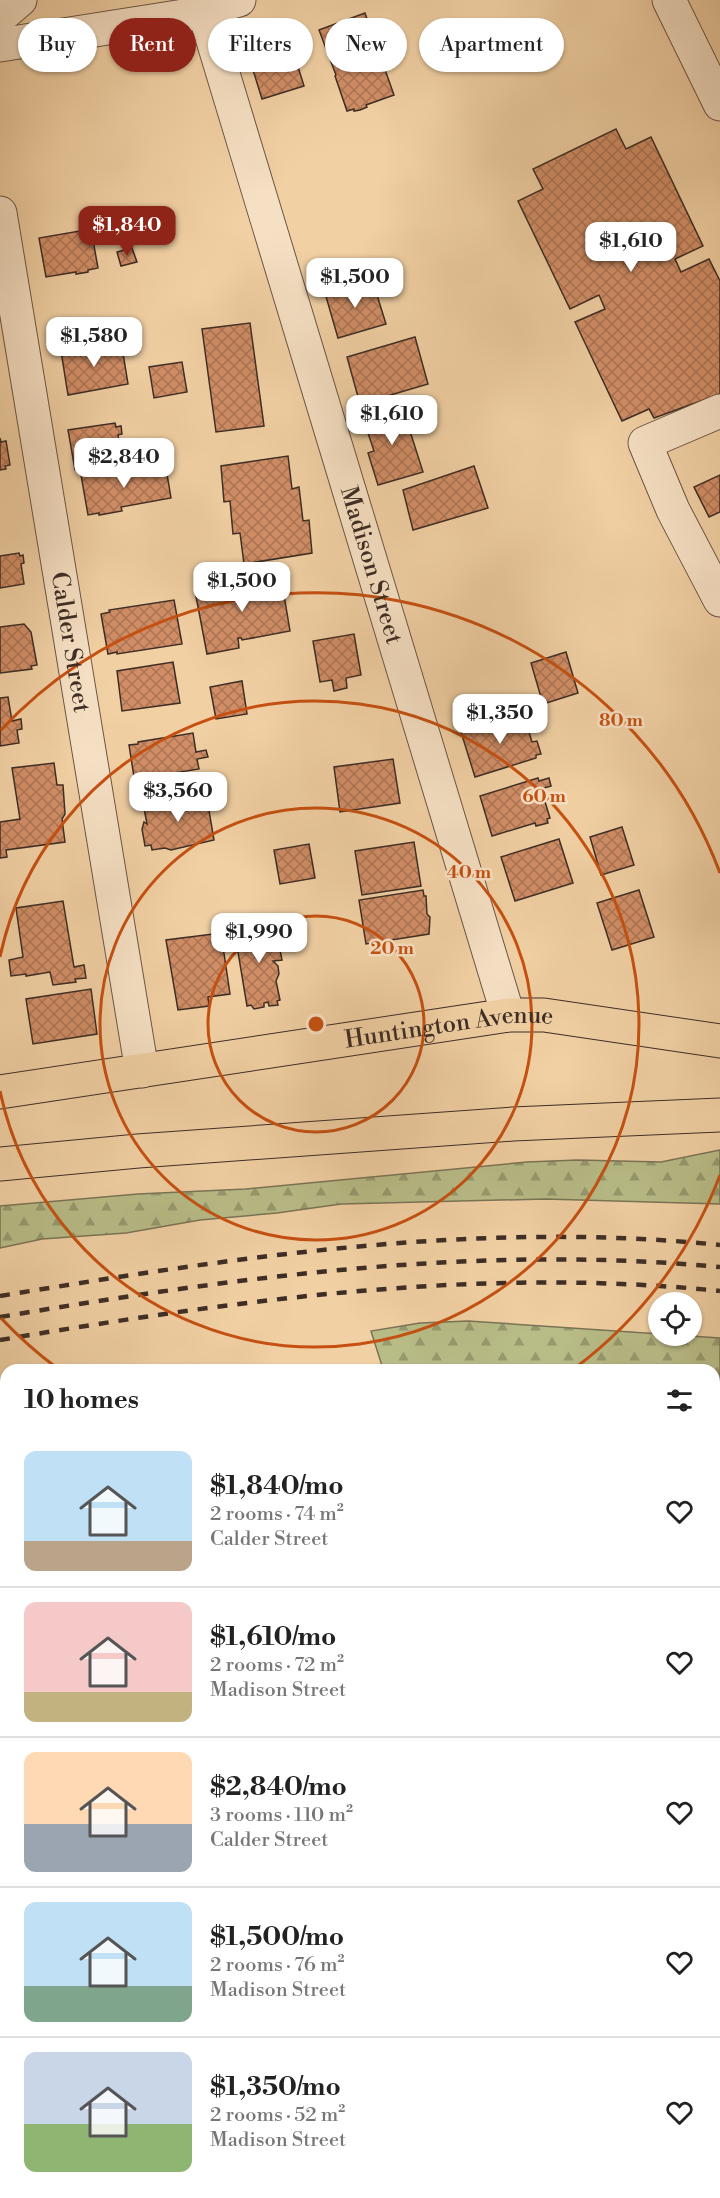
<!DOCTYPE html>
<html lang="en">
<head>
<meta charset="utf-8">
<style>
	body { margin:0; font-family:"Libre Bodoni",serif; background:#f2f2f2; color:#222; height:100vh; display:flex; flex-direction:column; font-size:22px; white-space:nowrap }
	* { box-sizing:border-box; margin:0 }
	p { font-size:20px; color:#767676 }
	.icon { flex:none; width:33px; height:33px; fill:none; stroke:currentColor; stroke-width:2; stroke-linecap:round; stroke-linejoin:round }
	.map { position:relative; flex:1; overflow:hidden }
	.panel { position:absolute; left:0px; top:1364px; width:720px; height:836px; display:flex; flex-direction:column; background:#fff; border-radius:18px 18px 0 0; box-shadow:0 2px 4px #0004 }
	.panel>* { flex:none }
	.top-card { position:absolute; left:18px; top:18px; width:684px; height:54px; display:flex; gap:12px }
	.fabs { position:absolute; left:648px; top:1292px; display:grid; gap:12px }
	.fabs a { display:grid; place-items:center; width:54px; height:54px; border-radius:50%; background:#fff; box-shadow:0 2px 4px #0004; font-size:30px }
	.price { position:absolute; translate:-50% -51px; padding:0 14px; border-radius:12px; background:#fff; color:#222; font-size:20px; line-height:39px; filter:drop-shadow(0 2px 3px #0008) }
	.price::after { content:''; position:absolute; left:50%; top:36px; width:18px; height:14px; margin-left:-9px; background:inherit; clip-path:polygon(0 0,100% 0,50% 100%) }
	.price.on { background:#8f2418; color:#fff }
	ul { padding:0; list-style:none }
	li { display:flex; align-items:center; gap:18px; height:150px; padding:0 24px }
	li+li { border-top:2px solid #e0e0e0 }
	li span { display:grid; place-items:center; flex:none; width:168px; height:120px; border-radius:12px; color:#555 }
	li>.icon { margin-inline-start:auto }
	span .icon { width:72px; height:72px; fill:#fffc; stroke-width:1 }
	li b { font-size:26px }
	h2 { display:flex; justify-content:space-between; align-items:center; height:72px; padding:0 24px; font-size:26px }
	.tag { padding:0 21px; border-radius:27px; background:#fff; box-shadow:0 2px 4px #0004; font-size:21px; line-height:54px }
	.tag.on { background:#8f2418; color:#fff }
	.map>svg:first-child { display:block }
	.forest { fill:url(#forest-firs); stroke:#7a7456; stroke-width:1.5 }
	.water { fill:url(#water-ripples); stroke:#757f75; stroke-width:1.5 }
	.building { fill:url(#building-cross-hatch); stroke:#3d2d25; stroke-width:1.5 }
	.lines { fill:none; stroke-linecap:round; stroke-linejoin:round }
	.minor-casing { stroke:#6a5645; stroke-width:35 }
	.major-casing { stroke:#3d2d25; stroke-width:35 }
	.minor { stroke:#f6e0c4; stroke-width:33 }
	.major { stroke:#f1d0a4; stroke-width:33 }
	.rail { stroke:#3d2d25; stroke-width:4.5; stroke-dasharray:10 10; stroke-linecap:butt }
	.ring { fill:none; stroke:#c65011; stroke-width:3 }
	.labels { text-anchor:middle; stroke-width:5; stroke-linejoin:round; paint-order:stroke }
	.street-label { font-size:24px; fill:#3d2d25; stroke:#f6e0c4 }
	.centre { fill:#c65011; stroke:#f6e0c4; stroke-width:3 }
	.ring-label { font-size:18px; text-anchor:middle; font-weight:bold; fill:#c65011; stroke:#f6e0c4; stroke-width:5; stroke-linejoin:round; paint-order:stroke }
</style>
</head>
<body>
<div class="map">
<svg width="720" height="2198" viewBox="0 0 720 2198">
	<defs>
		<pattern id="forest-firs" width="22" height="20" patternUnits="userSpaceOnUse" patternTransform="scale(1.5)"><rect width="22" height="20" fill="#b8bc87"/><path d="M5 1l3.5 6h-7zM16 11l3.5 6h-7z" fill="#97996e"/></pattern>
		<pattern id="water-ripples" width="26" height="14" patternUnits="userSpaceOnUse" patternTransform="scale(1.5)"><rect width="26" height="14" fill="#9bb6ab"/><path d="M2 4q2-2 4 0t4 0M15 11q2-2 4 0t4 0" fill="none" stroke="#80948b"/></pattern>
		<pattern id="building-cross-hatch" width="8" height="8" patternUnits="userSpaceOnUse" patternTransform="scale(1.5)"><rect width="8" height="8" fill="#d18e66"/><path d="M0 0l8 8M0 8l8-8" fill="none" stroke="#ab7454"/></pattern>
	</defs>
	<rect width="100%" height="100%" fill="#f1d0a4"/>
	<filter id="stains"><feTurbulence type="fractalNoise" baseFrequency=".00333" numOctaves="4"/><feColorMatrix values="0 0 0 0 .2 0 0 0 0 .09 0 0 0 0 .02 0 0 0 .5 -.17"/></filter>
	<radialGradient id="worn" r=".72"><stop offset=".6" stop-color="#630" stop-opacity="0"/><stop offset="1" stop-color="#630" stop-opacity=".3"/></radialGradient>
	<g class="forest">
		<path d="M720,1150V1204L545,1199L341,1204L277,1213L200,1220L126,1233L42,1239L0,1248V1206L138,1194L246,1189L527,1162L578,1160L661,1162Z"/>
		<path d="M468,1321L720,1338V1416L714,1417V1370L383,1369L371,1331L420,1323Z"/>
	</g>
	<path class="water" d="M720,1416V2198H221L220,2193H714V1417Z"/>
	<g class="building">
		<path d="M365,13L394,95L366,105L367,107L360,110L354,111V109L347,111L335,76L336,75L319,30Z"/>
		<path d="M286,28L304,86L262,99L244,41Z"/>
		<path d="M616,129L626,149L651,137L703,246L675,259L681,272L709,259L720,281V394L654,418L649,409L622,421L575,322L605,309L599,295L570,309L518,201L543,189L533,169Z"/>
		<path d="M91,229L98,268L88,270V272L76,274V272L46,277L39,238Z"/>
		<path d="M132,248L137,262L121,266L117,252Z"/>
		<path d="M372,279L386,324L338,338L325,293Z"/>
		<path d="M250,323L264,426L216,432L202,329Z"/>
		<path d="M415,337L428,384L360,404L347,357Z"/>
		<path d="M121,341L128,384L68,395L61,351Z"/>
		<path d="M182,362L187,392L154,398L149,367Z"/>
		<path d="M402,406L423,472L378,485L368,453L374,451L363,418Z"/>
		<path d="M115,423L116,427L121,426L122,434L118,435L122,462L75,470L68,430Z"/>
		<path d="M0,438L1,442L6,441L10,465L5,466L6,469L0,470Z"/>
		<path d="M288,456L292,489L299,487L303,521L309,520L312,553L244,564L240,533L233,534L230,501L224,502L221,466Z"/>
		<path d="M474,466L488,508L413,530L403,490Z"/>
		<path d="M124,468L125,473L166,468L171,498L121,507L122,511L99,515V513L88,515L81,475Z"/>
		<path d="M720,475V512L709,517L694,487Z"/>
		<path d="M19,553L20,556L23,555L24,563L21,564L24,584L0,588V556Z"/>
		<path d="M281,577L290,631L242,640L241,638H238L239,648L207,654L195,591Z"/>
		<path d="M174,600L182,644L117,654V652L108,654L101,614L110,612L109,610Z"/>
		<path d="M24,624L31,632L37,665L31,666L32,669L0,673V627Z"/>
		<path d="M354,634L361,675L346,678L347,688L334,691L332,680L320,682L313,641Z"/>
		<path d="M566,652L578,693L543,704L531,663Z"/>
		<path d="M173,662L180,703L122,711L117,671Z"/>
		<path d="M242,681L247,714L216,719L210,687Z"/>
		<path d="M8,697L12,721L21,719L22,729L17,730L19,743L0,746V698Z"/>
		<path d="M523,713L532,742L537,741L541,754L536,755V758L475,777L461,732Z"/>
		<path d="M193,733L196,752L206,750L208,757L197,759L199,769L144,778L143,775L134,777L129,745L138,744V742Z"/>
		<path d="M393,759L400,803L340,812L334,767Z"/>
		<path d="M54,763L57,785H63L65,814L62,819L65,842L6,850L7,857L0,858V822L20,819L12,768Z"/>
		<path d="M538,778L539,781L549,778L551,786L541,789L550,818L547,819L548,823L536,826L535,823L492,836L480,796Z"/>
		<path d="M206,793L214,840L171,850L165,848L152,850L151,845L145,846L142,829L144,822L147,824L143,803Z"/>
		<path d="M622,827L634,865L601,875L590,837Z"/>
		<path d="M559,839L573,883L515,901L501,857Z"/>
		<path d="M414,842L421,886L362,895L355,851Z"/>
		<path d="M309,844L315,878L280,884L274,850Z"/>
		<path d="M423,890L424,896H426L427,914L430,917L429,934L366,944L359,900Z"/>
		<path d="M639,890L654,937L612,950L597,903Z"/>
		<path d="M63,901L74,967L84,965L86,978L75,979L76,982L53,985L50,972L26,976V974L11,976L9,960L23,957L16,908Z"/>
		<path d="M261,924L262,926L275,924L282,960L273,961L278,966L279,974L276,981L280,1000L277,1001L278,1005L269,1006L268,1002L264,1003V1007L254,1009L251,1005L247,1006L234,928Z"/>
		<path d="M221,933L230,994L208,997L209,1006L178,1010L166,940Z"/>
		<path d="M91,989L97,1034L33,1044L26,999Z"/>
	</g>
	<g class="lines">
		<g class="minor-casing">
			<g id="minor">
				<path d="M669,0L720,104"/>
				<path id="s1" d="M204,11L508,1015"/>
				<path d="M0,17L20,0"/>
				<path d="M0,45L184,16L239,0"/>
				<path id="s2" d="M0,213L142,1071"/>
				<path d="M720,411L645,443L673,510L720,600"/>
			</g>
		</g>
		<g class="major-casing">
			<g id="major">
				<path id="s3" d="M0,1092L508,1015H544L720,1041"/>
				<path d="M0,1164L138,1151L513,1124L720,1115"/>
			</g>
		</g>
		<use href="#minor" class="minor"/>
		<use href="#major" class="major"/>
		<g class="rail">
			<path d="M0,1296C237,1257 479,1220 720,1245"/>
			<path d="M0,1317C238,1277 478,1244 720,1267"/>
			<path d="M0,1340C238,1300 479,1266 720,1291"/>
		</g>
	</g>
	<g class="ring">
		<circle cx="316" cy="1024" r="108"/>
		<circle cx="316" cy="1024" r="216"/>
		<path d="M0 957A323 323 0 1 1 0 1091"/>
		<path d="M720 1175A431 431 0 0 1 575 1368M57 1368A431 431 0 0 1 1 1318M1 730A431 431 0 0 1 720 873"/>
	</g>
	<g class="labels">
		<g class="street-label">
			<text dy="8" stroke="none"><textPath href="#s1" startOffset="579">Madison Street</textPath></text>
			<text dy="8" stroke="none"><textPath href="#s2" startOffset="435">Calder Street</textPath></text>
			<text dy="8" stroke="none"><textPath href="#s3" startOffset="454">Huntington Avenue</textPath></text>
		</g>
	</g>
	<circle cx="316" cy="1024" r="9" class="centre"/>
	<g class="ring-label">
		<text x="621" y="726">80 m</text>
		<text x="544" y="802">60 m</text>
		<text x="469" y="878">40 m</text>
		<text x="392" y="954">20 m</text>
	</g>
	<rect width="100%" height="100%" filter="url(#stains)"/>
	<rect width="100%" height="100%" fill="url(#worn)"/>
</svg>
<div class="fabs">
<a><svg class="icon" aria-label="locate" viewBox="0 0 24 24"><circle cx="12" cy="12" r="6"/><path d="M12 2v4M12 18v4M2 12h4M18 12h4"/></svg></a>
</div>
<b class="price on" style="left:127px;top:257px">$1,840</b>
<b class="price" style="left:631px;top:273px">$1,610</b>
<b class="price" style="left:355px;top:309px">$1,500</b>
<b class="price" style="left:94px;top:368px">$1,580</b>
<b class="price" style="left:392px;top:446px">$1,610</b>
<b class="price" style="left:124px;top:489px">$2,840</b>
<b class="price" style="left:242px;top:613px">$1,500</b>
<b class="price" style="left:500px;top:745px">$1,350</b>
<b class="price" style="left:178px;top:823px">$3,560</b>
<b class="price" style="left:259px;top:964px">$1,990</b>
<div class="top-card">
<a class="tag">Buy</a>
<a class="tag on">Rent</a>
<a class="tag">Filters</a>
<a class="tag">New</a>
<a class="tag">Apartment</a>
</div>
<section class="panel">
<h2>10 homes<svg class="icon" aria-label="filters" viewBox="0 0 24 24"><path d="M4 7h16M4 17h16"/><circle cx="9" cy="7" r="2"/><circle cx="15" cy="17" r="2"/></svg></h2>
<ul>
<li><span style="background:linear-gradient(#bfe0f5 75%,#b9a48a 0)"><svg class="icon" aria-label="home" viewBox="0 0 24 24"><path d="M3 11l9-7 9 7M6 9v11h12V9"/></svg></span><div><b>$1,840/mo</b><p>2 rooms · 74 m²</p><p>Calder Street</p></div><svg class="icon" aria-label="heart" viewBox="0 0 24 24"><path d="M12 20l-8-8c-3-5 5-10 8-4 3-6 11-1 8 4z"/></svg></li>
<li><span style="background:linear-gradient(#f6c9c9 75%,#c2b280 0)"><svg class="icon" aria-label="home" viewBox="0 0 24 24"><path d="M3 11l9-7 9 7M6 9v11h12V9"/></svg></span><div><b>$1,610/mo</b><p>2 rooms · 72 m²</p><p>Madison Street</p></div><svg class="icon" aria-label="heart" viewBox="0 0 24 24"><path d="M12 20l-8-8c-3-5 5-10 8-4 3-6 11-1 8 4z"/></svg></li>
<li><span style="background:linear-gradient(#ffd9b3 60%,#9aa5b1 0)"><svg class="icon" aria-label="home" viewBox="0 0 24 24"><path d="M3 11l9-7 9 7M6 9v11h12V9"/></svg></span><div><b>$2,840/mo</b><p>3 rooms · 110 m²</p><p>Calder Street</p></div><svg class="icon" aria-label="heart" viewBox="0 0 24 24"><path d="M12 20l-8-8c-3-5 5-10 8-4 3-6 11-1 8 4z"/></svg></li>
<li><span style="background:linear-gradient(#bfe0f5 70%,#7fa58c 0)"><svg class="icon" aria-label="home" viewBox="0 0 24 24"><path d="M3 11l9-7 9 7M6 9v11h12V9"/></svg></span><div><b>$1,500/mo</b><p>2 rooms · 76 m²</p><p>Madison Street</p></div><svg class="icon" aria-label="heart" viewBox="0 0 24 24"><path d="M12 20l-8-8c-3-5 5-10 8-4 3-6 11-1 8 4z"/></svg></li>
<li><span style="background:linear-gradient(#c9d6e8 60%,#8fb573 0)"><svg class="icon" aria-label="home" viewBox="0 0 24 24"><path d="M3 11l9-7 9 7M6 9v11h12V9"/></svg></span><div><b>$1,350/mo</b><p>2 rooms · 52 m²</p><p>Madison Street</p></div><svg class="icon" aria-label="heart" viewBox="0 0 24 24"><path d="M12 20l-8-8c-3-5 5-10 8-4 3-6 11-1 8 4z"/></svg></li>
</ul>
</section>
</div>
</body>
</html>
